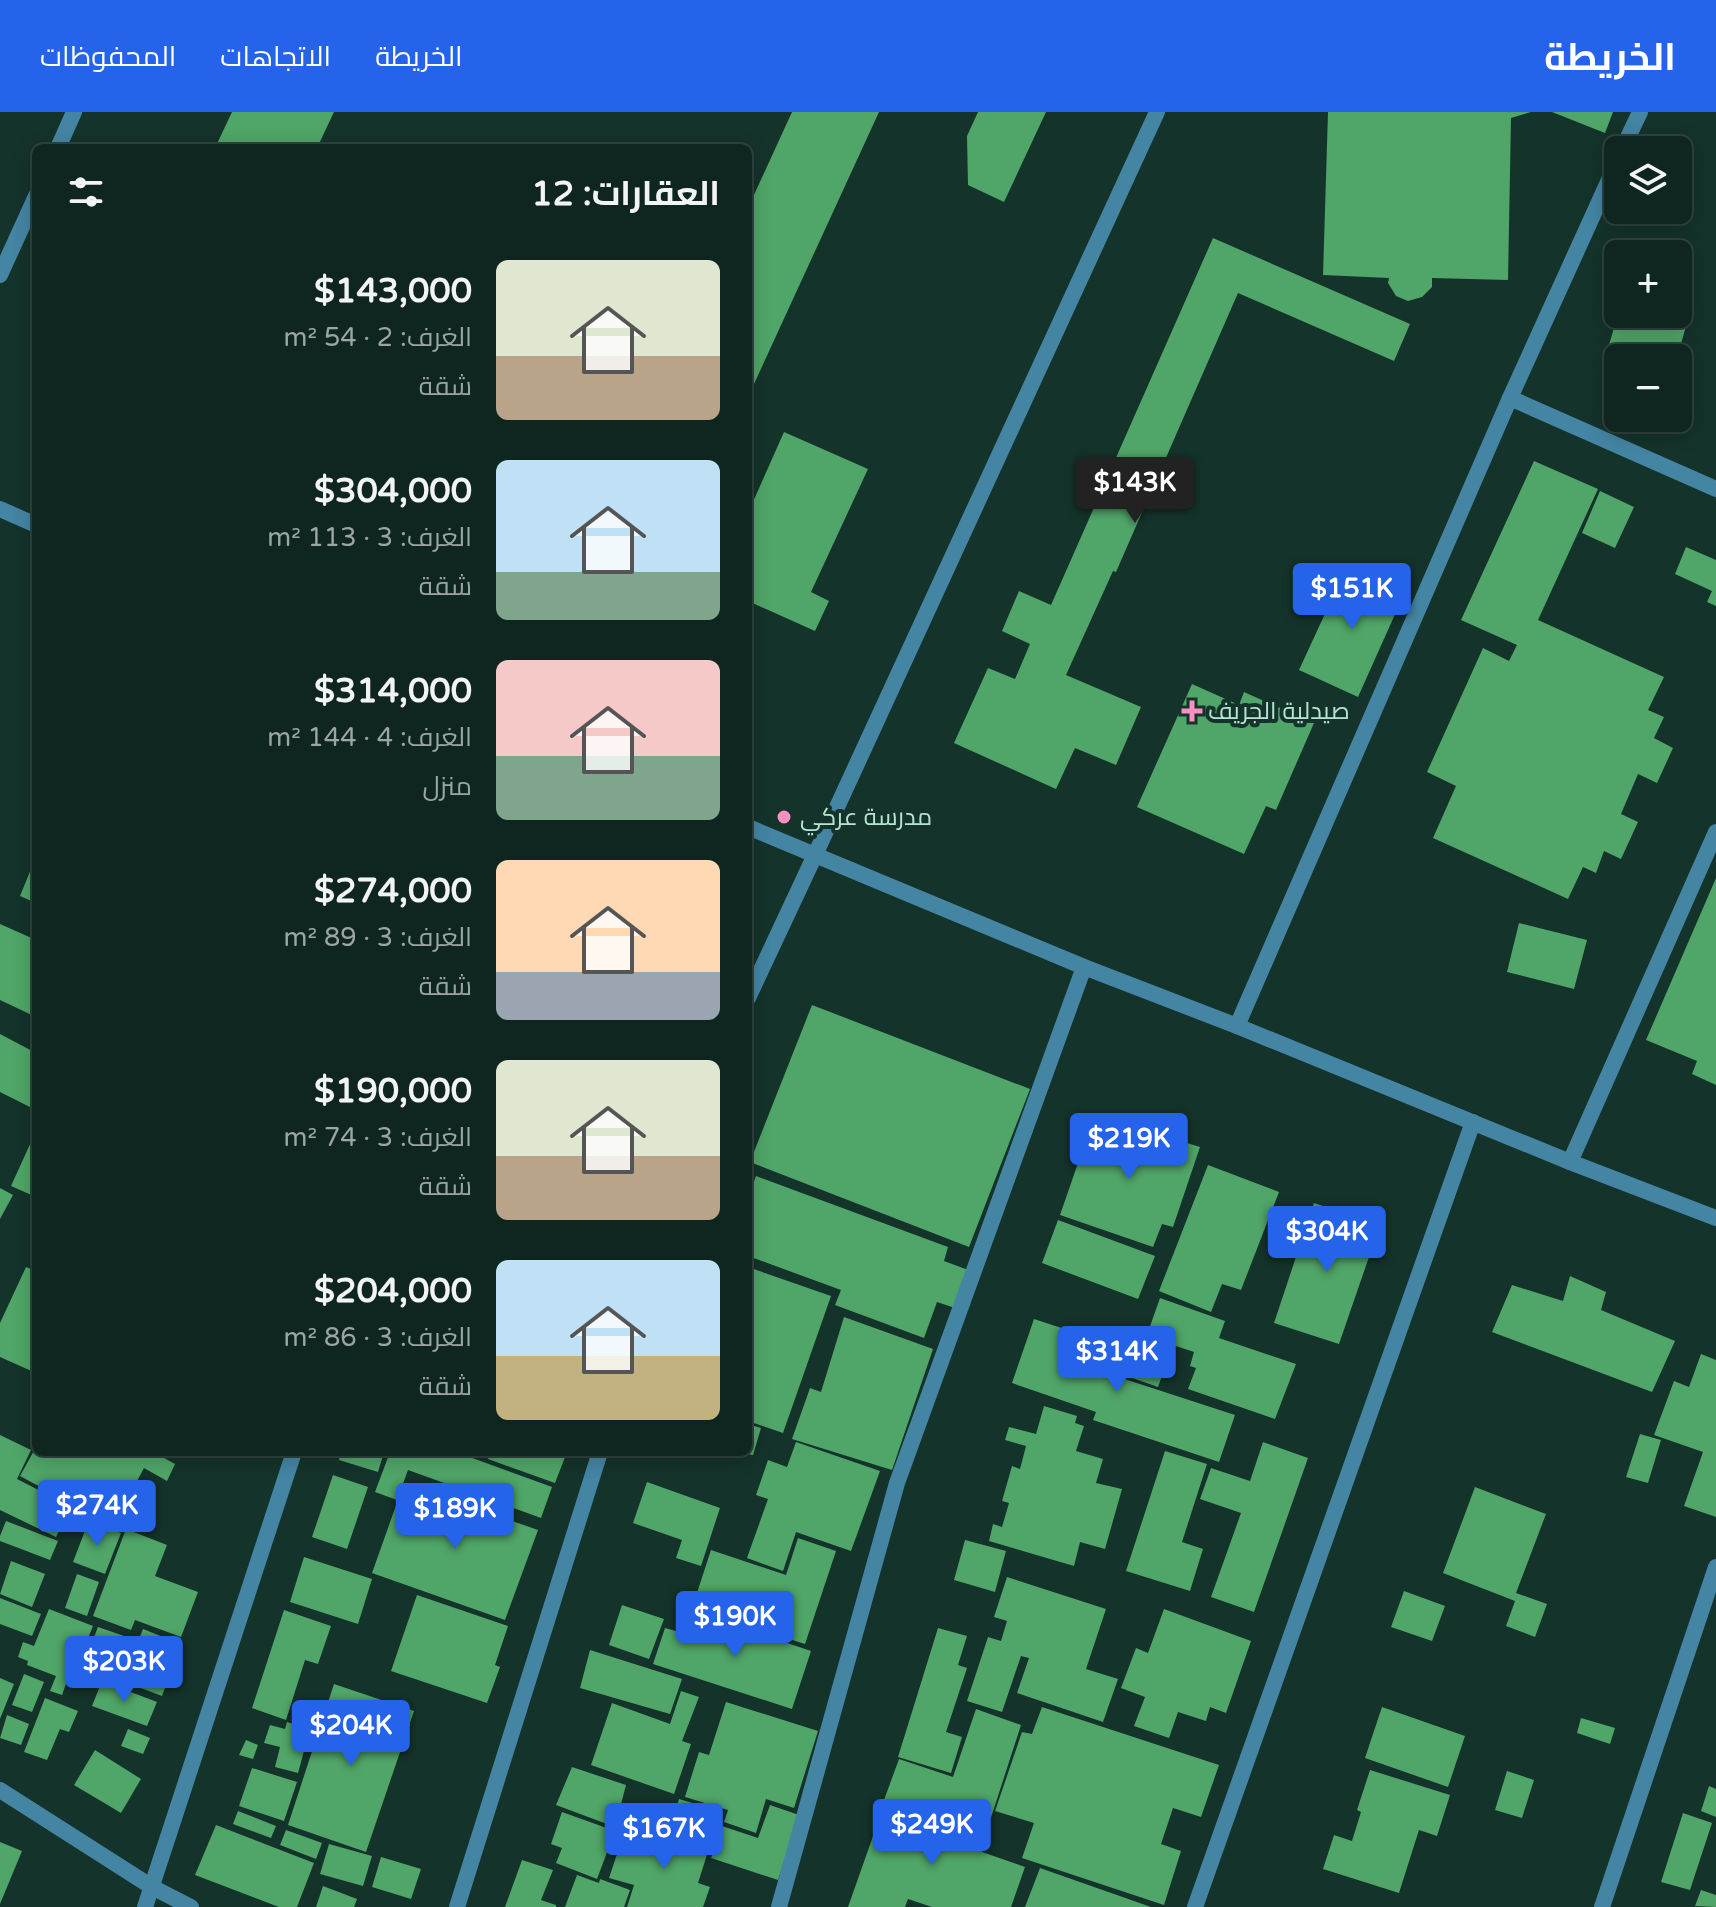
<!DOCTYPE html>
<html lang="ar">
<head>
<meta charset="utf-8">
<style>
	body { margin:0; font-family:"Varela Round",Cairo,sans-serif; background:#182e29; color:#f1f3f6; direction:rtl; height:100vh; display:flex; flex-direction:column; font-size:30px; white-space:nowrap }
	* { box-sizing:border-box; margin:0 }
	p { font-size:26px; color:#9ba5a5 }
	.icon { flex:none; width:44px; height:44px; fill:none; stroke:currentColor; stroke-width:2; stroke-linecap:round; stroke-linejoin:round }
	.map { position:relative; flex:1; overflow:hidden; direction:ltr }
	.details { position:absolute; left:32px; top:32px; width:720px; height:1312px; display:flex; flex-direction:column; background:#0f2620; border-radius:12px; box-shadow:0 4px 20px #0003,0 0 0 2px #2f433e; direction:rtl }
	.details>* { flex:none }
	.buttons { position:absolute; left:1604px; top:24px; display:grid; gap:16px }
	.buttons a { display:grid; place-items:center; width:88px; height:88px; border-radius:12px; background:#0f2620; box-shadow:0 4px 20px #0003,0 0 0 2px #2f433e; font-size:40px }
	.price { position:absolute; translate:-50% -68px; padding:0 18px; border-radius:8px; background:#2563eb; color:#fff; font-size:26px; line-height:52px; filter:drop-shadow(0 2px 4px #0008) }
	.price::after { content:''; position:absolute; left:50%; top:48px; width:24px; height:18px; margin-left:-12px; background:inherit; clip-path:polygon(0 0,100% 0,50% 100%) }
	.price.active { background:#222; color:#fff }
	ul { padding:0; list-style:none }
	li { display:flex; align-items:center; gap:24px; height:200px; padding:0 32px }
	li span { display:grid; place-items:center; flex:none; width:224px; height:160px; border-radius:12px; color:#555 }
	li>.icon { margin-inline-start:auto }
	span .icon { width:96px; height:96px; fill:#fffc; stroke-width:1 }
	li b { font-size:34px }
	h2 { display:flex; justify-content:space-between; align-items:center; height:96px; padding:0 32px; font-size:34px }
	header { display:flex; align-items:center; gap:48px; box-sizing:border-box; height:112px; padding:0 40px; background:#2563eb; color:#fff }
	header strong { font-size:38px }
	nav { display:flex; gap:44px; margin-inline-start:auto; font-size:28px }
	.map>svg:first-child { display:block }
	.building { fill:#50a568 }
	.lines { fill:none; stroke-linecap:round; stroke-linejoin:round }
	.minor { stroke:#4485a4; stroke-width:16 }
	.tertiary { stroke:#4485a4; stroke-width:16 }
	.poi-dot { fill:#fc8fc2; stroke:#14332a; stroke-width:3 }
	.labels { text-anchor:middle; stroke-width:8; stroke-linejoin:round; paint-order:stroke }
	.poi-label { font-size:24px; fill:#b6e4d3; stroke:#14332a; text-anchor:start }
</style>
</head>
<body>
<header>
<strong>الخريطة</strong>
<nav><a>الخريطة</a><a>الاتجاهات</a><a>المحفوظات</a></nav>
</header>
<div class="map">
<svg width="1716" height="1795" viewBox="0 0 1716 1795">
	<rect width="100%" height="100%" fill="#14332a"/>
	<g class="building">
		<path d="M232,0H334L317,36H215Z"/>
		<path d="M792,0H879L748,285V96Z"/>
		<path d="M978,0H1046L1004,90L968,73L967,24Z"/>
		<path d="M1328,0H1531L1511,6L1508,168L1432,166V175L1422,185L1408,189L1396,184L1388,171L1389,166L1323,163Z"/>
		<path d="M1552,0H1613L1605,21Z"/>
		<path d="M1213,126L1410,212L1394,249L1238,181L1116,460L1113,459L1066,563L1141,595L1116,653L1075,636L1056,677L954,631L988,556L1015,567L1030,532L1002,519L1019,479L1051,493Z"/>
		<path d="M1618,202H1646L1686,214L1677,246H1654L1609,233Z"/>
		<path d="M784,320L868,357L811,480L829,489L815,519L748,489V401Z"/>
		<path d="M1534,349L1598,377L1538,508L1664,565L1648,598L1664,605L1654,626L1673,636L1657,671L1638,662L1621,702L1638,710L1621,747L1604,739L1596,761L1583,755L1568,787L1433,726L1456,674L1427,660L1483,536L1509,549L1517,533L1461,508Z"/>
		<path d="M1600,379L1634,395L1615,436L1582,421Z"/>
		<path d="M1686,435L1716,448V494L1707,490L1712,479L1675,462Z"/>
		<path d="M1347,454L1405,480L1358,585L1299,558Z"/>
		<path d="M1192,572L1239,593L1244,580L1314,611L1276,698L1266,694L1244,742L1137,695Z"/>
		<path d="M36,745V791L20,784Z"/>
		<path d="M1716,766V973L1692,962L1697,949L1646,928Z"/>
		<path d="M1519,811L1587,828L1574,877L1507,860Z"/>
		<path d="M0,812L36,828V905L0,888Z"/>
		<path d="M812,893L1030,977L969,1135L750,1050Z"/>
		<path d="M0,922L36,941V998L0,980Z"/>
		<path d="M1095,1002L1161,1024L1157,1035L1166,1038L1171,1026L1200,1035L1173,1115L1162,1112L1153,1135L1060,1103Z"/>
		<path d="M36,1019V1085L11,1074Z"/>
		<path d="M1208,1053L1279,1080L1241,1178L1222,1172L1211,1200L1159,1179Z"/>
		<path d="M756,1064L948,1135L944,1149L971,1159L958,1197L937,1190L924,1226L835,1193L841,1178L748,1144V1086Z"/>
		<path d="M0,1076L13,1083L0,1107Z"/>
		<path d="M1314,1091L1380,1113L1339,1232L1274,1211Z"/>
		<path d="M1058,1108L1155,1144L1138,1187L1042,1151Z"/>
		<path d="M26,1155L36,1159V1261L0,1245V1211Z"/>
		<path d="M748,1155L831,1184L783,1321L748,1309Z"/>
		<path d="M1570,1164L1606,1180L1601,1198L1675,1229L1652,1280L1492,1220L1512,1173L1563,1189Z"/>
		<path d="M1160,1186L1225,1209L1219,1226L1296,1252L1275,1307L1188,1277L1196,1256L1190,1254L1194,1240L1173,1233L1158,1275L1118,1261L1135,1216L1148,1220Z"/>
		<path d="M844,1205L933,1237L892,1358L792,1327L810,1276L821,1280Z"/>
		<path d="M1034,1207L1101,1229L1096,1244L1111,1249L1106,1261L1235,1303L1219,1350L1093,1308L1096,1300L1012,1271Z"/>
		<path d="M1701,1242L1716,1248V1405L1684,1394L1703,1340L1654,1323L1674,1269L1689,1275Z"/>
		<path d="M1044,1294L1077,1304L1075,1311L1084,1314L1076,1339L1103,1347L1096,1371L1122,1377L1105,1437L1080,1430L1074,1454L989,1429L993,1412L1002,1415L1009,1391L1002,1389L1012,1354L1020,1357L1026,1334L1005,1328L1009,1315L1036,1322Z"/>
		<path d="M748,1312L761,1316L753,1343L748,1342Z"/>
		<path d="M1640,1322L1661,1328L1648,1371L1626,1365Z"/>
		<path d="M0,1323L31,1338L17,1367L93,1406L88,1416L66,1404L56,1425L0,1398Z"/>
		<path d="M796,1330L880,1359L851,1439L796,1420L783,1459L747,1446L768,1387L756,1383L768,1348L787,1355Z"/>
		<path d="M1263,1330L1308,1346L1254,1500L1211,1485L1241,1401L1200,1387L1211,1356L1250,1369Z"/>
		<path d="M36,1335V1340H153L175,1352L167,1369L144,1356L113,1414L20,1364Z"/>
		<path d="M1165,1339L1207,1352L1182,1430L1203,1437L1190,1479L1126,1459Z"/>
		<path d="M341,1340H384L378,1360L339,1348Z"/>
		<path d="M390,1340H456L552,1375L541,1406L408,1358L397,1388L375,1380Z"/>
		<path d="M491,1340H567L555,1371L488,1347Z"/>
		<path d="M333,1363L368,1375L347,1437L312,1425Z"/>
		<path d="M647,1370L720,1396L701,1454L676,1446L682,1428L633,1411Z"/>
		<path d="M404,1371L538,1418L505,1508L372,1461Z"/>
		<path d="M1475,1375L1546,1402L1516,1481L1547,1492L1535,1525L1506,1514L1515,1489L1443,1461Z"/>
		<path d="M6,1409L58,1429L50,1448L0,1429V1424Z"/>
		<path d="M97,1412L121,1421L105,1462L73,1450L86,1416L94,1420Z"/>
		<path d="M126,1417L167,1433L155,1464L198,1480L181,1525L135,1508L131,1518L93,1504Z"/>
		<path d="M798,1426L836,1439L805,1532L692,1496L711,1438L786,1463Z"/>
		<path d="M965,1428L1006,1439L995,1480L954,1468Z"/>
		<path d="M304,1445L372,1467L358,1512L290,1490Z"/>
		<path d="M11,1449L45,1462L32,1495L0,1482Z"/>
		<path d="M77,1462L99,1470L87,1504L65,1496Z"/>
		<path d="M1007,1465L1106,1497L1086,1557L1118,1567L1103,1610L1017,1581L1029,1546L1021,1544L1002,1600L967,1589L988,1525L1001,1529L1007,1509L994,1505Z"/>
		<path d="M1404,1479L1445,1494L1432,1529L1391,1515Z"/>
		<path d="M417,1483L508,1514L495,1553L500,1555L487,1591L391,1559Z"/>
		<path d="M0,1486L41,1502L32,1524L0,1512Z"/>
		<path d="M622,1493L664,1507L649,1547L609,1533Z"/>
		<path d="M49,1497L93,1514L71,1569H67L62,1583L50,1579L56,1564L27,1553L28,1549L18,1545L23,1530L34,1534Z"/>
		<path d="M1164,1497L1251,1529L1226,1601L1210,1595L1206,1609L1178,1600L1169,1626L1134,1614L1145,1585L1121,1576L1136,1536L1148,1541Z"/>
		<path d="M284,1498L331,1514L318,1552L305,1548L286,1608L252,1596Z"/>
		<path d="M690,1498L811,1539L792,1597L653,1552L665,1516L683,1521Z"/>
		<path d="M98,1515L130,1526L114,1571L81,1558Z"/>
		<path d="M938,1516L967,1524L958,1553L967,1556L946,1620L962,1625L951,1661L898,1645Z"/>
		<path d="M143,1517L181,1532L162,1584L122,1569Z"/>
		<path d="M590,1538L682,1567L670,1602L580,1576Z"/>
		<path d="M24,1562L44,1570L32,1600L12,1593Z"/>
		<path d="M0,1566L14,1572L0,1607Z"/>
		<path d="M102,1569L157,1590L147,1614L92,1594Z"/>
		<path d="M334,1572L414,1599L366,1740L288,1713Z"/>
		<path d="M681,1579L699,1585L682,1629L691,1632L674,1682L591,1653L612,1591L670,1612Z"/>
		<path d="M45,1586L78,1599L69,1620L60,1617L47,1648L24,1640Z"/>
		<path d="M726,1590L818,1619L794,1696L766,1687L756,1721L724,1710L728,1698L685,1685L699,1640L709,1643Z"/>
		<path d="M1042,1595L1219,1653L1201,1705L1173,1696L1161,1732L1181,1739L1164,1793L1022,1746L1034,1711L995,1699L1022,1620L1032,1622Z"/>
		<path d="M1382,1595L1465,1624L1448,1675L1365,1646Z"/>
		<path d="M976,1597L1021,1613L986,1721L884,1688L899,1647L953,1665Z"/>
		<path d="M7,1603L29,1612L21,1633L0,1626Z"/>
		<path d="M1581,1606L1615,1616L1610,1632L1577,1621Z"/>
		<path d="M287,1610L310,1617L298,1661L275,1655L280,1635L264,1631L270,1613L285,1617Z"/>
		<path d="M128,1617L150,1626L143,1642L121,1634Z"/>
		<path d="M246,1628L258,1633L253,1647L239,1643Z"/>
		<path d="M95,1638L141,1667L121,1701L74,1673Z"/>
		<path d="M572,1655L626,1673L615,1715L556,1693Z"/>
		<path d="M252,1656L297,1670L284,1709L239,1694Z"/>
		<path d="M1370,1658L1450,1683L1437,1724L1419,1718L1399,1781L1323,1757L1334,1723L1352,1729L1361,1700L1357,1698Z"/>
		<path d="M1507,1659L1534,1668L1522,1706L1495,1698Z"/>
		<path d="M1709,1674L1716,1677V1705L1701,1699Z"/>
		<path d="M679,1687L722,1700L714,1724L672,1709Z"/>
		<path d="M770,1693L799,1703L778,1768L711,1746L722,1714L758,1726Z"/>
		<path d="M884,1693L987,1727L982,1740L1025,1755L1011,1795H932L908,1787L905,1795H848Z"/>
		<path d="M238,1699L276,1714L271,1726L233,1712Z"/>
		<path d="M562,1700L615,1719L597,1767L556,1751L562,1736L551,1732Z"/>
		<path d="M1683,1701L1712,1711L1690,1778L1661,1770Z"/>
		<path d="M216,1713L314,1751L297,1795H279L195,1763Z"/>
		<path d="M672,1714L712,1727L698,1771L710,1775L703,1795H627L634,1773L609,1766L623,1724L664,1737Z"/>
		<path d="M286,1718L322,1731L316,1747L280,1733Z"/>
		<path d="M0,1730L22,1739L0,1792Z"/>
		<path d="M329,1732L372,1744L363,1774L320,1762Z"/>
		<path d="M381,1745L421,1757L411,1787L372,1775Z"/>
		<path d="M522,1748L553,1758L541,1788L556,1793V1795H505Z"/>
		<path d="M1040,1756L1151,1795H1025Z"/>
		<path d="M577,1763L599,1771L600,1767L630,1778L624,1795H565Z"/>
		<path d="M323,1774L357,1787L354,1795H316Z"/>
		<path d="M1701,1778L1716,1783V1795L1695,1794Z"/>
	</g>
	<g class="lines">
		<g class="minor">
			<path d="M58,36L74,0"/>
			<path d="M1622,38L1640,0"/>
			<path d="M0,163L36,84"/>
			<path d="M1510,286L1716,377"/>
			<path d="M748,886L815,743"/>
			<path d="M1237,914L1510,286L1618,48"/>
			<path d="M1570,1050L1716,720"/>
			<path d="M0,1678L152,1775L191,1795"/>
			<path d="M145,1795L294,1340"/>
			<path d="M457,1795L600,1340"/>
			<path d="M779,1795L897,1371L1084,855"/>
			<path d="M1195,1795L1473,1010"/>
			<path d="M1602,1795L1716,1455"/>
		</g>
		<g class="tertiary">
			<path d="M0,397L36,413"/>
			<path d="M748,715L1084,855L1237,914L1570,1050L1716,1106"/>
			<path d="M815,743L1157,0"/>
		</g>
	</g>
	<g class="poi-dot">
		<path d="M1188 587h8v8h8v8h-8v8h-8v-8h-8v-8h8z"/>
		<circle cx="784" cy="705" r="8"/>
	</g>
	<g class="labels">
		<g class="poi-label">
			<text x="1208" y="607">صيدلية الجريف</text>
			<text x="800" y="713">مدرسة عركي</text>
		</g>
	</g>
</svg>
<div class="buttons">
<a><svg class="icon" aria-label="layers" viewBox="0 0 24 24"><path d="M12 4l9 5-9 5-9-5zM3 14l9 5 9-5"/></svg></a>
<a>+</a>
<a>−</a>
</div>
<b class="price active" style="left:1135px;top:413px">$143K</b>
<b class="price" style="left:1352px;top:519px">$151K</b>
<b class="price" style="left:1129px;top:1069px">$219K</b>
<b class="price" style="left:1327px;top:1162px">$304K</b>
<b class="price" style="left:1117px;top:1282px">$314K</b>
<b class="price" style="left:97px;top:1436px">$274K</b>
<b class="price" style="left:455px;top:1439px">$189K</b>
<b class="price" style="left:735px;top:1547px">$190K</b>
<b class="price" style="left:124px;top:1592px">$203K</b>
<b class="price" style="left:351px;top:1656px">$204K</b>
<b class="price" style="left:932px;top:1755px">$249K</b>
<b class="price" style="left:664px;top:1759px">$167K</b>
<section class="details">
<h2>العقارات: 12<svg class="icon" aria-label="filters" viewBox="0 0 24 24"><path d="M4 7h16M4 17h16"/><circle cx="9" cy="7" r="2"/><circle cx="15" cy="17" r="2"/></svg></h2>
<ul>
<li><span style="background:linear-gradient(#dfe7d0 60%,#b9a48a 0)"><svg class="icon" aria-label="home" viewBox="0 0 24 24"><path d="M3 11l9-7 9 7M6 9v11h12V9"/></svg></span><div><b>$143,000</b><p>الغرف: 2 · 54 m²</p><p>شقة</p></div></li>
<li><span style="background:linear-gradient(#bfe0f5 70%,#7fa58c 0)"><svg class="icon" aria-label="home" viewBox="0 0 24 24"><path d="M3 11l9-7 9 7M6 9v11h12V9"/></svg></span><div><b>$304,000</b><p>الغرف: 3 · 113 m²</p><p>شقة</p></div></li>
<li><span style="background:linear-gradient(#f6c9c9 60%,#7fa58c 0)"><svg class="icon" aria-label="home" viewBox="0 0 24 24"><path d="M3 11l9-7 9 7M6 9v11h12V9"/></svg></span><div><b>$314,000</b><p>الغرف: 4 · 144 m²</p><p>منزل</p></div></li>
<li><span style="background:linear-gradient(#ffd9b3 70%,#9aa5b1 0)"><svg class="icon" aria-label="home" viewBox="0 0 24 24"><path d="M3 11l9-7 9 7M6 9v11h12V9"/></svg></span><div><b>$274,000</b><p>الغرف: 3 · 89 m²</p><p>شقة</p></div></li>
<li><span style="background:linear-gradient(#dfe7d0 60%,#b9a48a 0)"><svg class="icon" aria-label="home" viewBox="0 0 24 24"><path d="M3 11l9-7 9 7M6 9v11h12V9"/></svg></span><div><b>$190,000</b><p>الغرف: 3 · 74 m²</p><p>شقة</p></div></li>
<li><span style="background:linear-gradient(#bfe0f5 60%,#c2b280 0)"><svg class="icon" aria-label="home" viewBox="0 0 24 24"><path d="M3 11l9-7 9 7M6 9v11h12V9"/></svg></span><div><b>$204,000</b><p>الغرف: 3 · 86 m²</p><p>شقة</p></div></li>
</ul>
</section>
</div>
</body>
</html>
